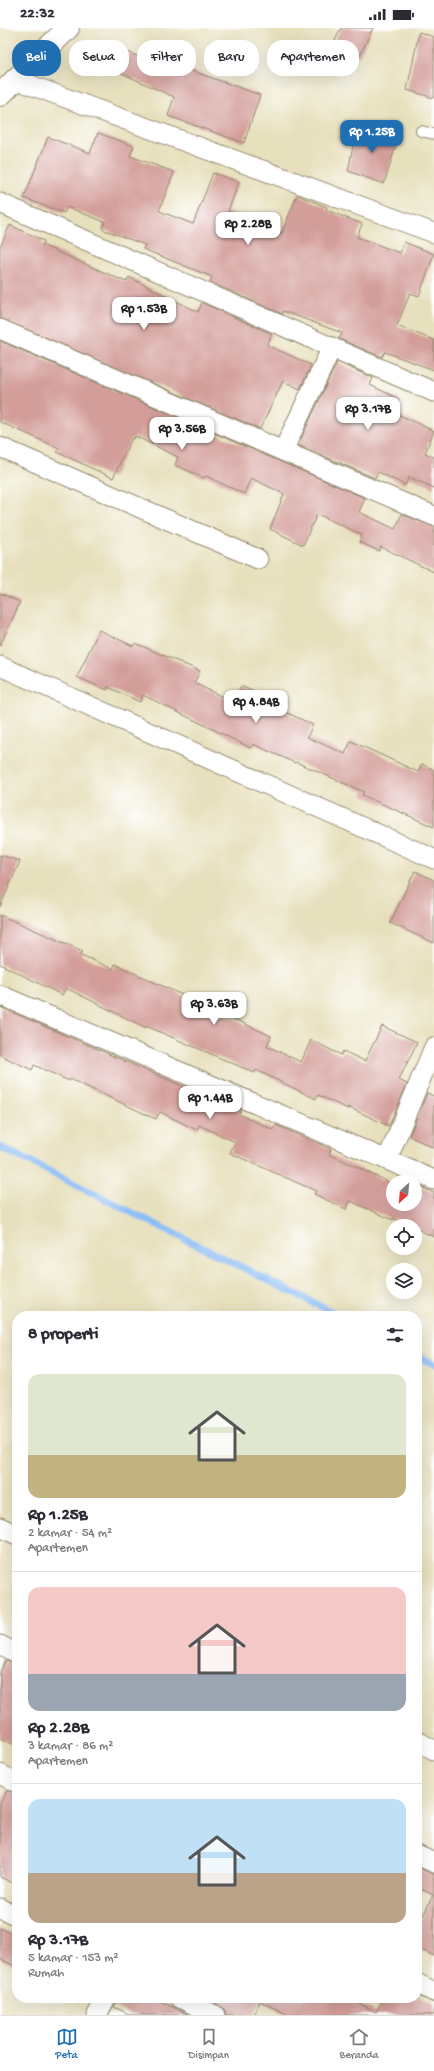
<!DOCTYPE html>
<html lang="id">
<head>
<meta charset="utf-8">
<style>
	body { margin:0; font-family:"Gochi Hand",sans-serif; background:#f7f7f7; color:#2b2b33; height:100vh; display:flex; flex-direction:column; font-size:15px; white-space:nowrap }
	* { box-sizing:border-box; margin:0 }
	p { font-size:13px; color:#7c7c81 }
	.icon { flex:none; width:22px; height:22px; fill:none; stroke:currentColor; stroke-width:2; stroke-linecap:round; stroke-linejoin:round }
	.map { position:relative; flex:1; overflow:hidden }
	.panel { position:absolute; left:12px; top:1283px; width:410px; height:692px; display:flex; flex-direction:column; background:#fff; border-radius:16px; box-shadow:0 4px 16px #0002 }
	.panel>* { flex:none }
	.top-card { position:absolute; left:12px; top:12px; width:410px; height:36px; display:flex; gap:8px }
	.needle { width:26px; rotate:206deg }
	.buttons { position:absolute; left:386px; top:1147px; display:grid; gap:8px }
	.buttons a { display:grid; place-items:center; width:36px; height:36px; border-radius:50%; background:#fff; box-shadow:0 4px 16px #0002; font-size:20px }
	.price { position:absolute; translate:-50% -34px; padding:0 9px; border-radius:8px; background:#fff; color:#222; font-size:13px; line-height:26px; filter:drop-shadow(0 1px 2px #0008) }
	.price::after { content:''; position:absolute; left:50%; top:24px; width:12px; height:9px; margin-left:-6px; background:inherit; clip-path:polygon(0 0,100% 0,50% 100%) }
	.price.active { background:#1f6fb2; color:#fff }
	ul { padding:0; list-style:none }
	li { display:grid; align-content:center; gap:8px; height:212px; padding:0 16px }
	li+li { border-top:1px solid #e1e1e2 }
	li span { display:grid; place-items:center; height:124px; border-radius:12px; color:#555 }
	li>.icon { margin-inline-start:auto }
	span .icon { width:72px; height:72px; fill:#fffc; stroke-width:1 }
	li b { font-size:17px }
	h2 { display:flex; justify-content:space-between; align-items:center; height:48px; padding:0 16px; font-size:17px }
	.tag { padding:0 14px; border-radius:16px; background:#fff; box-shadow:0 4px 16px #0002; font-size:14px; line-height:36px }
	.tag.active { background:#1f6fb2; color:#fff }
	.status { display:flex; justify-content:space-between; align-items:center; height:28px; padding:0 20px; background:#fff; direction:ltr }
	.status svg { height:11px; fill:currentColor }
	.tabs { display:flex; justify-content:space-around; align-items:center; height:56px; border-top:1px solid #e1e1e2; background:#fff; font-size:11px; color:#7c7c81 }
	.tabs a { display:grid; justify-items:center; gap:2px }
	.tabs .active { color:#1f6fb2 }
	.map>svg:first-child { display:block }
	.lines { fill:none; stroke-linecap:round; stroke-linejoin:round }
	.stream { stroke:#87bbf5; stroke-width:7 }
	.building { fill:#d39d99 }
	.service-casing { stroke:#91856d; stroke-width:12 }
	.minor-casing { stroke:#91856d; stroke-width:21 }
	.trunk-casing { stroke:#91856d; stroke-width:24 }
	.service { stroke:#fff; stroke-width:10 }
	.minor { stroke:#fff; stroke-width:19 }
	.trunk { stroke:#fff; stroke-width:22 }
</style>
</head>
<body>
<div class="status"><b>22:32</b><svg viewBox="0 0 49 12"><path d="M0 12V9h3v3zM5 12V6h3v6zM10 12V3h3v9zM15 12V0h3v12zM26 1h20v11H26zM47 4h2v5h-2z"/></svg></div>
<div class="map">
<svg width="434" height="1987" viewBox="0 0 434 1987">
	<rect width="100%" height="100%" fill="#fff"/>
	<filter id="ink" filterUnits="userSpaceOnUse"><feTurbulence type="fractalNoise" baseFrequency=".025" numOctaves="2"/><feDisplacementMap in="SourceGraphic" scale="8" xChannelSelector="R" yChannelSelector="G"/><feConvolveMatrix kernelMatrix="1 2 1 2 8 2 1 2 1" color-interpolation-filters="sRGB"/></filter>
	<filter id="wash" filterUnits="userSpaceOnUse"><feTurbulence type="fractalNoise" baseFrequency=".012" numOctaves="4" result="noise"/><feDisplacementMap in="SourceGraphic" scale="16" xChannelSelector="R" yChannelSelector="G"/><feGaussianBlur stdDeviation="0.9" result="paint"/><feColorMatrix in="noise" values="0 0 0 0 0 0 0 0 0 0 0 0 0 0 0 0 0 1.4 0 .05"/><feComposite in="paint" operator="in"/></filter>
	<g filter="url(#wash)">
		<rect width="100%" height="100%" fill="#e7e0bc"/>
		<g class="lines">
			<g class="stream">
				<path d="M0,1119L340,1288"/>
				<path d="M417,1328L434,1336"/>
			</g>
		</g>
		<g id="blocks">
			<g class="building">
				<path d="M341,0H373L359,29L333,17Z"/>
				<path d="M419,4L434,9V70L407,62Z"/>
				<path d="M128,24L181,49L184,40L260,67L244,115L168,88L174,69L119,44Z"/>
				<path d="M357,99L399,108L384,156L348,143Z"/>
				<path d="M98,105L134,118L130,128L174,144L159,183L193,196L213,145L239,154L228,183L282,205L297,167L327,179L326,182L362,196L357,209L400,225L404,214L434,226L419,268L410,265L397,298L434,312V342L385,324L382,329L339,311L342,305L283,283L282,286L210,254L212,249L143,221L145,217L102,201L105,194L67,179L64,185L24,170L48,109L90,125Z"/>
				<path d="M10,197L44,213L42,217L126,254L129,249L198,284L202,275L272,306L267,317L311,337L300,361L283,353L260,401L0,290V219Z"/>
				<path d="M0,313L365,470L359,484L395,501L402,486L434,499V544L381,519L379,523L359,514L362,507L317,486L303,517L270,501L284,466L251,450L244,466L206,448L204,450L175,437L178,429L135,408L134,411L132,410L113,450L57,424L59,420L0,394Z"/>
				<path d="M337,334L373,350L370,357L399,371L393,384L434,403L425,425L434,429V460L409,449L405,457L378,444L375,450L298,417Z"/>
				<path d="M0,565L20,574L0,618Z"/>
				<path d="M99,602L133,618L135,615L200,643L194,655L233,674L241,658L273,673L271,677L313,697L307,709L345,726L351,713L418,744L422,736L434,742V799L362,767L364,764L296,734L295,735L253,716L251,720L143,667L140,674L108,659L107,662L77,649Z"/>
				<path d="M0,827L20,833L0,879Z"/>
				<path d="M415,843L434,852V915L390,895Z"/>
				<path d="M0,887L83,923L81,927L113,941L115,936L271,1008L267,1018L301,1034L311,1012L341,1027L343,1023L365,1033L382,998L417,1014L399,1052L407,1056L389,1098L348,1079V1081L318,1067L316,1071L256,1042L255,1045L146,998V1000L66,960L62,967L0,936Z"/>
				<path d="M0,979L219,1074L220,1073L241,1082L239,1086L273,1102L276,1097L331,1121L329,1126L393,1156V1176H415V1156L434,1165V1209L415,1200V1198H410L393,1190V1192L350,1173L346,1181L314,1166L316,1163L230,1125L235,1114L199,1097L197,1102L160,1084L156,1091L70,1051L69,1053L34,1037L32,1042L0,1027Z"/>
				<path d="M427,1065L434,1068V1120L409,1108Z"/>
				<path d="M399,1149L409,1153L411,1154H397Z"/>
				<path d="M6,1633L17,1637V1718L0,1710V1644Z"/>
				<path d="M7,1762L17,1766V1857L0,1849V1776Z"/>
				<path d="M417,1839L434,1846V1928L417,1920V1900L433,1867L417,1859Z"/>
				<path d="M0,1900L17,1908V1939L0,1931Z"/>
				<path d="M417,1967L434,1975V1987H288L260,1973L254,1987H226L224,1981L214,1974L217,1970H348L376,1984L383,1970H417Z"/>
				<path d="M117,1970H154L189,1987H131L114,1979Z"/>
			</g>
		</g>
	</g>
	<g filter="url(#ink)">
		<use href="#blocks" fill-opacity="0" stroke="#91856d" stroke-width="1"/>
		<g class="lines">
			<g class="service-casing">
				<path id="service" d="M421,103L434,106"/>
			</g>
			<g class="minor-casing">
				<g id="minor">
					<path d="M14,51L434,205"/>
					<path d="M0,175L434,364"/>
					<path d="M0,301L434,488"/>
					<path d="M0,419L258,531"/>
					<path d="M283,423L332,319"/>
					<path d="M0,638L434,831"/>
					<path d="M0,967L434,1152"/>
					<path d="M387,1132L434,1019"/>
					<path d="M0,1499L17,1507"/>
					<path d="M0,1617L17,1626"/>
					<path d="M417,1713L434,1722"/>
					<path d="M0,1746L17,1755"/>
					<path d="M417,1827L434,1835"/>
					<path d="M0,1880L17,1888"/>
					<path d="M417,1955L434,1964"/>
					<path d="M180,1970L215,1987"/>
					<path d="M97,1987L106,1970"/>
				</g>
			</g>
			<g class="trunk-casing">
				<path id="trunk" d="M0,67L68,0"/>
			</g>
			<use href="#service" class="service"/>
			<use href="#minor" class="minor"/>
			<use href="#trunk" class="trunk"/>
		</g>
	</g>
</svg>
<div class="buttons">
<a><svg class="needle" viewBox="-14 -14 28 28"><path d="M0-13l5 13h-10z" fill="#e53935"/><path d="M0 13l5-13h-10z" fill="#7c7c81"/></svg></a>
<a><svg class="icon" aria-label="locate" viewBox="0 0 24 24"><circle cx="12" cy="12" r="6"/><path d="M12 2v4M12 18v4M2 12h4M18 12h4"/></svg></a>
<a><svg class="icon" aria-label="layers" viewBox="0 0 24 24"><path d="M12 4l9 5-9 5-9-5zM3 14l9 5 9-5"/></svg></a>
</div>
<b class="price active" style="left:372px;top:126px">Rp 1.25B</b>
<b class="price" style="left:248px;top:218px">Rp 2.28B</b>
<b class="price" style="left:144px;top:303px">Rp 1.53B</b>
<b class="price" style="left:368px;top:403px">Rp 3.17B</b>
<b class="price" style="left:182px;top:423px">Rp 3.56B</b>
<b class="price" style="left:256px;top:696px">Rp 4.84B</b>
<b class="price" style="left:214px;top:998px">Rp 3.63B</b>
<b class="price" style="left:210px;top:1092px">Rp 1.44B</b>
<div class="top-card">
<a class="tag active">Beli</a>
<a class="tag">Sewa</a>
<a class="tag">Filter</a>
<a class="tag">Baru</a>
<a class="tag">Apartemen</a>
</div>
<section class="panel">
<h2>8 properti<svg class="icon" aria-label="filters" viewBox="0 0 24 24"><path d="M4 7h16M4 17h16"/><circle cx="9" cy="7" r="2"/><circle cx="15" cy="17" r="2"/></svg></h2>
<ul>
<li><span style="background:linear-gradient(#dfe7d0 65%,#c2b280 0)"><svg class="icon" aria-label="home" viewBox="0 0 24 24"><path d="M3 11l9-7 9 7M6 9v11h12V9"/></svg></span><div><b>Rp 1.25B</b><p>2 kamar · 54 m²</p><p>Apartemen</p></div></li>
<li><span style="background:linear-gradient(#f6c9c9 70%,#9aa5b1 0)"><svg class="icon" aria-label="home" viewBox="0 0 24 24"><path d="M3 11l9-7 9 7M6 9v11h12V9"/></svg></span><div><b>Rp 2.28B</b><p>3 kamar · 86 m²</p><p>Apartemen</p></div></li>
<li><span style="background:linear-gradient(#bfe0f5 60%,#b9a48a 0)"><svg class="icon" aria-label="home" viewBox="0 0 24 24"><path d="M3 11l9-7 9 7M6 9v11h12V9"/></svg></span><div><b>Rp 3.17B</b><p>5 kamar · 153 m²</p><p>Rumah</p></div></li>
</ul>
</section>
</div>
<nav class="tabs">
<a class="active"><svg class="icon" aria-label="map" viewBox="0 0 24 24"><path d="M3 6l6-2 6 2 6-2v14l-6 2-6-2-6 2zM9 4v14M15 6v14"/></svg>Peta</a>
<a><svg class="icon" aria-label="saved" viewBox="0 0 24 24"><path d="M7 4h10v16l-5-4-5 4z"/></svg>Disimpan</a>
<a><svg class="icon" aria-label="home" viewBox="0 0 24 24"><path d="M3 11l9-7 9 7M6 9v11h12V9"/></svg>Beranda</a>
</nav>
</body>
</html>
